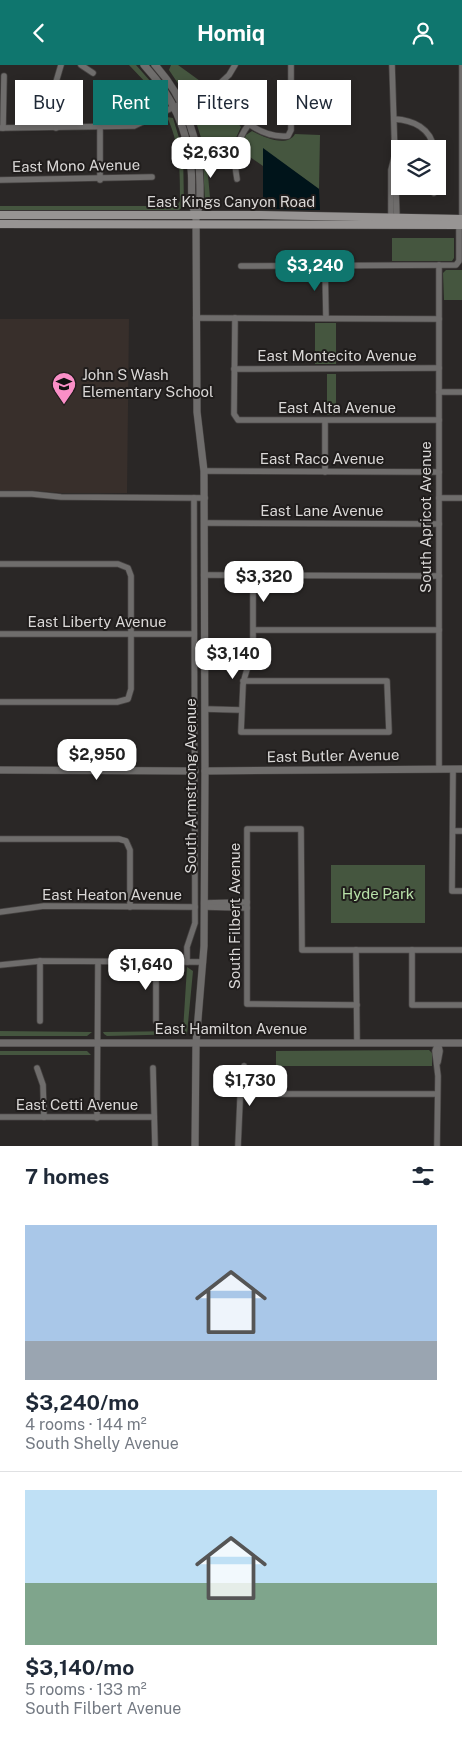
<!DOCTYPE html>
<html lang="en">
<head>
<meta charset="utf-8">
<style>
	body { margin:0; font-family:"Public Sans",sans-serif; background:#f2f2f3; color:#1f2937; height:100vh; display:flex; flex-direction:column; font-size:19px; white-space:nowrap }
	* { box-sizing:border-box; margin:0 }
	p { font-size:16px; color:#747a83 }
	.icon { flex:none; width:28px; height:28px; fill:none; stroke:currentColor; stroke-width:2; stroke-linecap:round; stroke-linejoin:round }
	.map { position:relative; height:1081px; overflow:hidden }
	.sheet { display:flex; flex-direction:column; background:#fff; flex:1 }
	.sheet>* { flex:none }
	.hud { position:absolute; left:15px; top:15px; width:432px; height:45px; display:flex; gap:10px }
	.tools { position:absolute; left:391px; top:75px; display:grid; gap:10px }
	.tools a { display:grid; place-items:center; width:55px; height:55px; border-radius:0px; background:#fff; box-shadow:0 2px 8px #0003; font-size:25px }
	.price { position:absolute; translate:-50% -42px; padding:0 11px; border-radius:10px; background:#fff; color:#222; font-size:16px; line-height:32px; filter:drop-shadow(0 1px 2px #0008) }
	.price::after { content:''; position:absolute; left:50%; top:30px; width:15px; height:11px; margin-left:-8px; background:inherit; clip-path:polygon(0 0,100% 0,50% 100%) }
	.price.active { background:#0f766e; color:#fff }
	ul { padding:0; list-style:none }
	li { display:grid; align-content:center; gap:10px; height:265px; padding:0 25px }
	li+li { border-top:1px solid #e0e1e3 }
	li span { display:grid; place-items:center; height:155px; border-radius:0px; color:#555 }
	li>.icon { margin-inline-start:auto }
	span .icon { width:90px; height:90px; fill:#fffc; stroke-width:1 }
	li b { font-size:21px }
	h2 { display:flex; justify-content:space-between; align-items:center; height:60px; padding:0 25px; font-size:21px }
	.chip { padding:0 18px; border-radius:0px; background:#fff; box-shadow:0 2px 8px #0003; font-size:18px; line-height:45px }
	.chip.active { background:#0f766e; color:#fff }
	header { display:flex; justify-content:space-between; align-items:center; height:65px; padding:0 25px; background:#0f766e; color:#fff; font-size:22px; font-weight:700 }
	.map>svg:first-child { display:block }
	.built { fill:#382f2b }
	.green { fill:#45563f }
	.water { fill:#00141a }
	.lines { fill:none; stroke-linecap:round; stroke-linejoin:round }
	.minor-casing { stroke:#464342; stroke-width:7 }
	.tertiary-casing { stroke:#464342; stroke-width:8 }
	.secondary-casing { stroke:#464342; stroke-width:9 }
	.minor { stroke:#6f6d6c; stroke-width:5.5 }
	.tertiary { stroke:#6f6d6c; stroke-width:7 }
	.secondary { stroke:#979493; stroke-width:8 }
	.labels { text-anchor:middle; stroke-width:4; stroke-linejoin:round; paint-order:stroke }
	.street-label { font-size:15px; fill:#d9d7d6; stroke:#201d1c }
	.poi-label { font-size:15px; fill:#d9d7d6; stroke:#201d1c; text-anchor:start }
	.park-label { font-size:15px; fill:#b8e1a9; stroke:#201d1c }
</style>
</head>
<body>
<header><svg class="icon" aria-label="back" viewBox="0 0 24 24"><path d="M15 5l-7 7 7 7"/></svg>Homiq<svg class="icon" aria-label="person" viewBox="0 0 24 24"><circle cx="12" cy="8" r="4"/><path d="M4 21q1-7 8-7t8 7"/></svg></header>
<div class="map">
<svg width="462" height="1081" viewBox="0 0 462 1081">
	<rect width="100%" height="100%" fill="#2a2726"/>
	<path class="built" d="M0,254H129L127,428H61L29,425H0Z"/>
	<g class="green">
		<path d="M129,0H136L151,17L165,38V42L163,43L148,20Z"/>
		<path d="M171,0H178L207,21L189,30L185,29L169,5Z"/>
		<path d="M213,29L216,30L241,62L234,77L205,76L211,144L205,138L202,76L191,41Z"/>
		<path d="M167,52L173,53L183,86L184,140L179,145H0V141H177L180,136C180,106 180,80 167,52Z"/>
		<path d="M252,66C263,72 287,83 295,69L320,70L319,124L263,84V101L240,85L246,70Z"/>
		<path d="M392,173H454V193L452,196H392Z"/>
		<path d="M446,205H462V235H444L443,208Z"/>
		<rect x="315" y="258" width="21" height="41"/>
		<rect x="327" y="309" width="9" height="41"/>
		<rect x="331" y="800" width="94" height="58"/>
		<path d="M187,902L193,906L187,969L107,971L104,969L103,967L183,966Z"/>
		<path d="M0,966L92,967L87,971H0Z"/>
		<path d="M429,985L432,988V1001H276V986Z"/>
		<path d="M0,986H87L91,990H0Z"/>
	</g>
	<path class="water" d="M263,83L319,124L320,145L263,144Z"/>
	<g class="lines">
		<g class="minor-casing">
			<g id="minor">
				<path d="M81,0L93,8"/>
				<path d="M392,0L397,155"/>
				<path d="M216,22C233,46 255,74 288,71L291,65V0"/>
				<path d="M394,54C413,55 431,63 434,84"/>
				<path d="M0,63L134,61L216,22L229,10L235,0"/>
				<path d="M3,63L4,11"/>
				<path d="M56,63V17L61,0"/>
				<path d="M237,114C233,93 236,76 249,59"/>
				<path d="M0,115L152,112"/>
				<path d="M100,115V63"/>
				<path d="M431,121L434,128"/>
				<path d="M462,154V0"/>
				<path d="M391,156V105L394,93"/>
				<path d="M439,200V704"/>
				<path d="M241,201L456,200L459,196V160"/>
				<path d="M325,201L326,253"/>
				<path d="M196,253L439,254"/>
				<path d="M235,253L234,349L238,355H439"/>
				<path d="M234,304L439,303"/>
				<path d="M439,327H462"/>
				<path d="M325,356V407"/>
				<path d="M204,406L439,407"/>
				<path d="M0,429H32L61,432L205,433"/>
				<path d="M439,433H462"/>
				<path d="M205,458L439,459"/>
				<path d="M0,499H118L128,503L131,511V624L128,634L117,637H0"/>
				<path d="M204,510L439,511"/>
				<path d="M254,565H439"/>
				<path d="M0,569H194"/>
				<path d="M243,616H387L389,667H241L243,620C245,607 251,596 253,583V511"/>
				<path d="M205,644L241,645"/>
				<path d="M453,704L452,826H462"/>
				<path d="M453,766H462"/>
				<path d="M0,774H119L126,776L130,785V842"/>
				<path d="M204,838L247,837"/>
				<path d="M205,842L247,843"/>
				<path d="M0,847L44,841L195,842"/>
				<path d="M356,885L357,977"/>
				<path d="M412,885V940H462"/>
				<path d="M156,896V956"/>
				<path d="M187,897V882L195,858L194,433"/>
				<path d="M0,900L40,896L203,897"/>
				<path d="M357,940L247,939V764H301L302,885H462"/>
				<path d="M40,956V896"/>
				<path d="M438,997L440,986L438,978"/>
				<path d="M37,1003L43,1020L44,1052"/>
				<path d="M153,1003L155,1081"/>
				<path d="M240,1029H437"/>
				<path d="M0,1052H154"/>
				<path d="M97,1053L98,897"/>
				<path d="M238,1081L241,1013L244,1001"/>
				<path d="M437,1081L438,1011L435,986L438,978"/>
			</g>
		</g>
		<g class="tertiary-casing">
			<g id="tertiary">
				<path d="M144,0C171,29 188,64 191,104C193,119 189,137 196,150L197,347L204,406L205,706L204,881L196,978L195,1081"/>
				<path d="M155,0C185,33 200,76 200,120C200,131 201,141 196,150"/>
				<path d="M0,705L195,706"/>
				<path d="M205,706L462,704"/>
				<path d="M0,978H462"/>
			</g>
		</g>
		<g class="secondary-casing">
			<g id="secondary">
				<path d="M0,150H260L462,154"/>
				<path d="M0,159L462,160"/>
			</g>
		</g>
		<use href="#minor" class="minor"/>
		<use href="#tertiary" class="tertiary"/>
		<use href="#secondary" class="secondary"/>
	</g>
	<defs>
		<g id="school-pin" transform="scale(1.25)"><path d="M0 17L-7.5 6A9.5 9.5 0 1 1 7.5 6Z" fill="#fa8fc7" stroke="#201d1c"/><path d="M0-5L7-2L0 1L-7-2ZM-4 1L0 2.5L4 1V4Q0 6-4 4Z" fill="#111"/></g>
	</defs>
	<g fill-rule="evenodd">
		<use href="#school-pin" x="64" y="319"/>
	</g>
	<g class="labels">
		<g class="street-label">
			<text transform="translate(76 101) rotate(-1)" y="5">East Mono Avenue</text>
			<text x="231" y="142">East Kings Canyon Road</text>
			<text x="337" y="296">East Montecito Avenue</text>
			<text x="337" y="348">East Alta Avenue</text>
			<text x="322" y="399">East Raco Avenue</text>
			<text x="322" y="451">East Lane Avenue</text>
			<text transform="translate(426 452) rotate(-90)" y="5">South Apricot Avenue</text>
			<text x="97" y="562">East Liberty Avenue</text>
			<text transform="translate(333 691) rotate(-1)" y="5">East Butler Avenue</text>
			<text transform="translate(191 721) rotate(-90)" y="5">South Armstrong Avenue</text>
			<text x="112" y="835">East Heaton Avenue</text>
			<text transform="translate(235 851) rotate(-90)" y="5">South Filbert Avenue</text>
			<text x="231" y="969">East Hamilton Avenue</text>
			<text x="77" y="1045">East Cetti Avenue</text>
		</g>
		<g class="poi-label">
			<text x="82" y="315">John S Wash<tspan x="82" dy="17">Elementary School</tspan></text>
		</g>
		<g class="park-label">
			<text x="378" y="834">Hyde Park</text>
		</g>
	</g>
</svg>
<div class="tools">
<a><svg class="icon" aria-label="layers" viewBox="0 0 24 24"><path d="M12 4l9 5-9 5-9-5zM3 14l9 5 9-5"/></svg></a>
</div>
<b class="price" style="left:211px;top:114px">$2,630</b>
<b class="price active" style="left:315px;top:227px">$3,240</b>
<b class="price" style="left:264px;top:538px">$3,320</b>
<b class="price" style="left:233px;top:615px">$3,140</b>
<b class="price" style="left:97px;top:716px">$2,950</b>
<b class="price" style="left:146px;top:926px">$1,640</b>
<b class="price" style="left:250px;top:1042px">$1,730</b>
<div class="hud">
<a class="chip">Buy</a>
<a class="chip active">Rent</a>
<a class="chip">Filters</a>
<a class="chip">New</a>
</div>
</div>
<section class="sheet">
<h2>7 homes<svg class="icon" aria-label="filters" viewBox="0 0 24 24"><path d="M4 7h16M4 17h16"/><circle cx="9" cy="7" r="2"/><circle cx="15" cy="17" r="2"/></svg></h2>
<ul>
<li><span style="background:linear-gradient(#a9c7e8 75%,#9aa5b1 0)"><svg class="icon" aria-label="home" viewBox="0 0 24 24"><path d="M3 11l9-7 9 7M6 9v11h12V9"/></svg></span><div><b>$3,240/mo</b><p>4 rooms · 144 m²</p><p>South Shelly Avenue</p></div></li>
<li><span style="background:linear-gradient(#bfe0f5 60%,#7fa58c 0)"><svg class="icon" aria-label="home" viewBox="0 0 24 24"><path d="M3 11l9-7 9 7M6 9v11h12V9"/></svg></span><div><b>$3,140/mo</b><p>5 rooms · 133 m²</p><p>South Filbert Avenue</p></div></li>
</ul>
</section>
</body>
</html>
